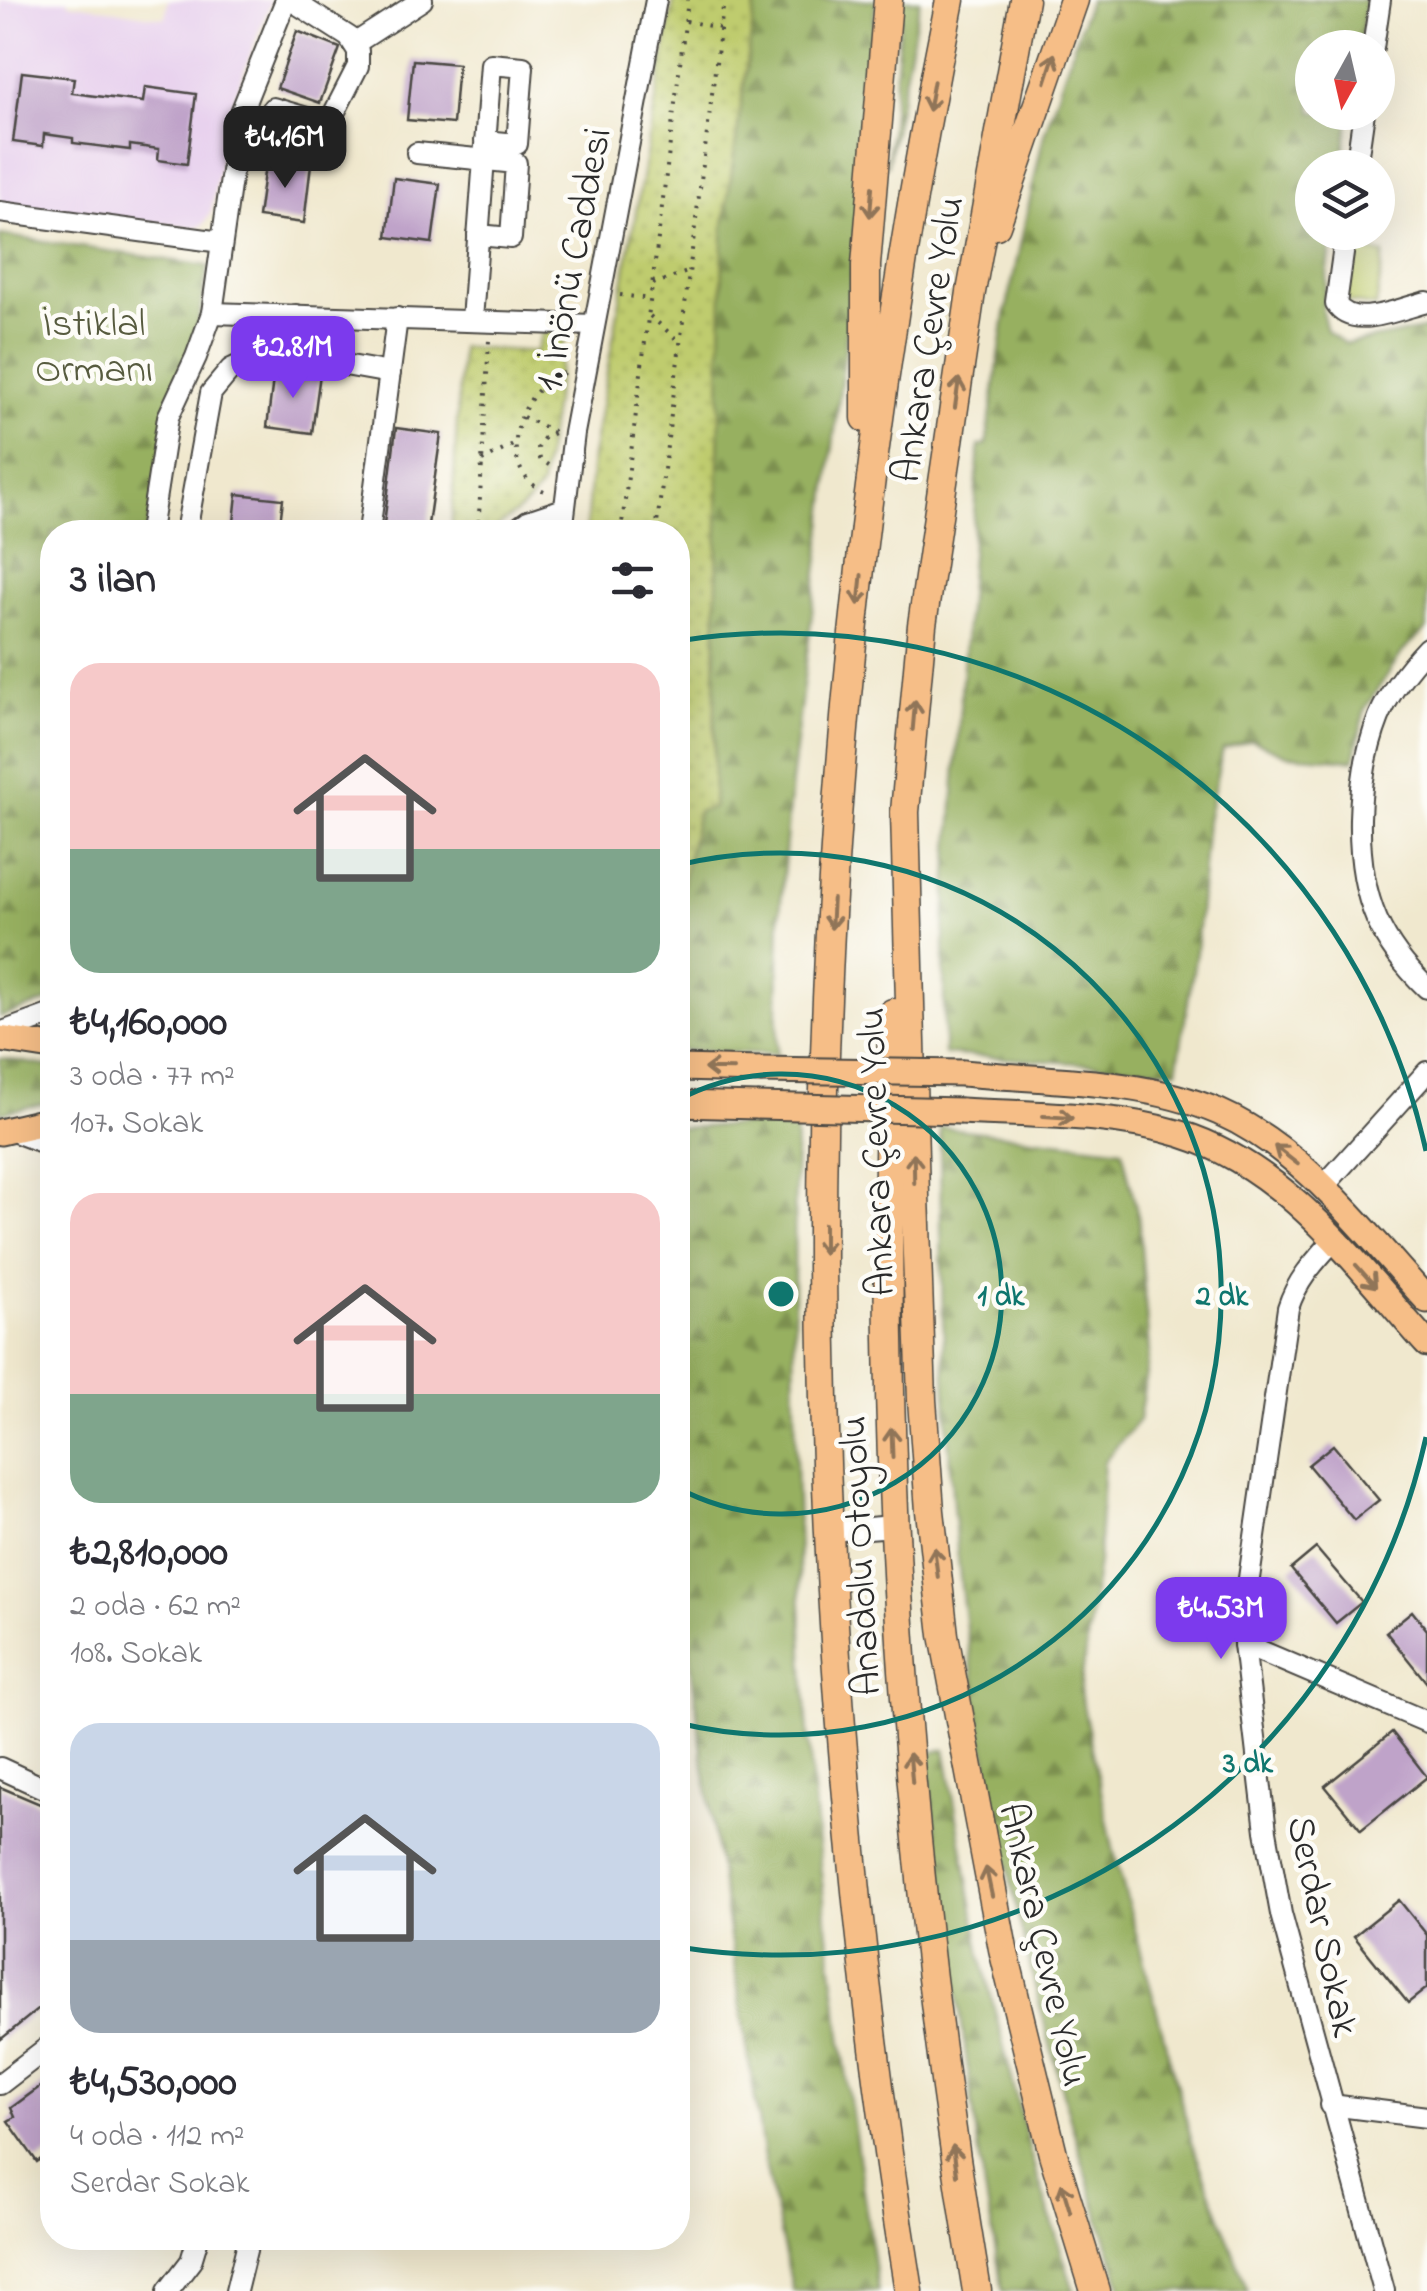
<!DOCTYPE html>
<html lang="tr">
<head>
<meta charset="utf-8">
<style>
	body { margin:0; font-family:"Indie Flower",sans-serif; background:#f2f2f3; color:#2b2b33; height:100vh; display:flex; flex-direction:column; font-size:38px; white-space:nowrap }
	* { box-sizing:border-box; margin:0 }
	p { font-size:32px; color:#7c7c81 }
	.icon { flex:none; width:55px; height:55px; fill:none; stroke:currentColor; stroke-width:2; stroke-linecap:round; stroke-linejoin:round }
	.map { position:relative; flex:1; overflow:hidden }
	.panel { position:absolute; left:40px; top:520px; width:650px; height:1730px; display:flex; flex-direction:column; background:#fff; border-radius:40px; box-shadow:0 10px 40px #0002 }
	.panel>* { flex:none }
	.needle { width:65px; rotate:188deg }
	.fabs { position:absolute; left:1295px; top:30px; display:grid; gap:20px }
	.fabs a { display:grid; place-items:center; width:100px; height:100px; border-radius:50%; background:#fff; box-shadow:0 10px 40px #0002; font-size:50px }
	.price { position:absolute; translate:-50% -85px; padding:0 22px; border-radius:20px; background:#7c3aed; color:#fff; font-size:32px; line-height:65px; filter:drop-shadow(0 2px 5px #0008) }
	.price::after { content:''; position:absolute; left:50%; top:60px; width:30px; height:22px; margin-left:-15px; background:inherit; clip-path:polygon(0 0,100% 0,50% 100%) }
	.price.current { background:#222; color:#fff }
	ul { padding:0; list-style:none }
	li { display:grid; align-content:center; gap:20px; height:530px; padding:0 30px }
	li span { display:grid; place-items:center; height:310px; border-radius:30px; color:#555 }
	li>.icon { margin-inline-start:auto }
	span .icon { width:180px; height:180px; fill:#fffc; stroke-width:1 }
	li b { font-size:42px }
	h2 { display:flex; justify-content:space-between; align-items:center; height:120px; padding:0 30px; font-size:42px }
	.map>svg:first-child { display:block }
	.built { fill:#e8d2ee }
	.forest { fill:url(#forest-firs); stroke:#616e46; stroke-width:2.5 }
	.park { fill:url(#park-dots); stroke:#757c4c; stroke-width:2.5 }
	.pitch { fill:#bfcc6e; stroke:#757c4c; stroke-width:2.5 }
	.building { fill:#bfa3c9 }
	.lines { fill:none; stroke-linecap:round; stroke-linejoin:round }
	.minor-casing { stroke:#494743; stroke-width:24 }
	.major-casing { stroke:#494743; stroke-width:29 }
	.highway-casing { stroke:#494743; stroke-width:31 }
	.path { stroke:#494743; stroke-width:4; stroke-dasharray:2.5 8; stroke-linecap:butt }
	.minor { stroke:#fff; stroke-width:20 }
	.major { stroke:#f6be87; stroke-width:25 }
	.highway { stroke:#f6be87; stroke-width:28 }
	.major-bridge-casing { stroke:#494743; stroke-width:29; stroke-linecap:butt }
	.major-bridge { stroke:#f6be87; stroke-width:25 }
	.oneway { stroke:#907459 }
	.ring { fill:none; stroke:#0f766e; stroke-width:5 }
	.labels { text-anchor:middle; stroke-width:9; stroke-linejoin:round; paint-order:stroke }
	.street-label { font-size:40px; fill:#2b2b2b; stroke:#fdfcf7 }
	.park-label { font-size:40px; fill:#575b3f; stroke:#fdfcf7 }
	.centre { fill:#0f766e; stroke:#fdfcf7; stroke-width:5 }
	.ring-label { font-size:30px; text-anchor:middle; font-weight:bold; fill:#0f766e; stroke:#fdfcf7; stroke-width:9; stroke-linejoin:round; paint-order:stroke }
</style>
</head>
<body>
<div class="map">
<svg width="1427" height="2291" viewBox="0 0 1427 2291">
	<defs>
		<pattern id="forest-firs" width="22" height="20" patternUnits="userSpaceOnUse" patternTransform="scale(2.5)"><rect width="22" height="20" fill="#97b061"/><path d="M5 1l3.5 6h-7zM16 11l3.5 6h-7z" fill="#7b8f50"/></pattern>
		<pattern id="park-dots" width="8" height="8" patternUnits="userSpaceOnUse" patternTransform="scale(2.5)"><rect width="8" height="8" fill="#bfcc6e"/><path d="M2 2h.1M6 6h.1" fill="none" stroke="#a4af5f" stroke-width="1.8" stroke-linecap="round"/></pattern>
	</defs>
	<rect width="100%" height="100%" fill="#fdfcf7"/>
	<filter id="ink" filterUnits="userSpaceOnUse"><feTurbulence type="fractalNoise" baseFrequency=".01" numOctaves="2"/><feDisplacementMap in="SourceGraphic" scale="20" xChannelSelector="R" yChannelSelector="G"/><feConvolveMatrix kernelMatrix="1 2 1 2 8 2 1 2 1" color-interpolation-filters="sRGB"/></filter>
	<filter id="wash" filterUnits="userSpaceOnUse"><feTurbulence type="fractalNoise" baseFrequency=".0048" numOctaves="4" result="noise"/><feDisplacementMap in="SourceGraphic" scale="40" xChannelSelector="R" yChannelSelector="G"/><feGaussianBlur stdDeviation="2.25" result="paint"/><feColorMatrix in="noise" values="0 0 0 0 0 0 0 0 0 0 0 0 0 0 0 0 0 1.4 0 .05"/><feComposite in="paint" operator="in"/></filter>
	<g filter="url(#wash)">
		<rect width="100%" height="100%" fill="#f0e8ce"/>
		<path class="built" d="M0,0H68L69,3L165,18L168,0H271L229,111L211,212L203,225L195,228L0,206Z"/>
		<g class="forest">
			<path d="M756,0H876L845,349L791,782L780,913L777,1054L678,1050V902L698,810L713,807L723,232Z"/>
			<path d="M902,0H920L887,167Z"/>
			<path d="M1089,0H1366L1359,47L1312,48V112L1350,113L1342,167L1312,168V232L1333,233L1322,311L1327,331L1345,344L1427,329V629L1404,650L1365,708L1354,760L1287,755L1252,740L1223,749L1207,820L1196,952L1177,1070L944,1054V931L979,446H986L1005,316L1044,134Z"/>
			<path d="M0,235L208,266L195,343L146,532H52V1000L0,1017Z"/>
			<path d="M0,1058L52,1067V1102L0,1113Z"/>
			<path d="M796,1123C792,1299 794,1476 803,1652C814,1866 846,2079 878,2291H793L765,2164L704,1768L678,1557V1128Z"/>
			<path d="M940,1127L1122,1149L1139,1220L1149,1353L1139,1420L1104,1461L1098,1562L1080,1691L1113,1848L1194,2149L1248,2291H1123C1052,2076 996,1851 966,1627C944,1462 941,1293 940,1127Z"/>
			<path d="M945,1749L981,1955L1031,2156L1074,2291H1003L980,2161L926,1754Z"/>
		</g>
		<g class="park">
			<path d="M674,0H756L723,232L713,808L698,811L678,902V532H586L592,456Z"/>
			<path d="M553,332L564,340L541,485C530,507 510,515 492,532H451L461,347L536,352L542,333Z"/>
		</g>
		<path class="pitch" d="M1351,249L1384,254L1376,307L1343,301Z"/>
		<g id="blocks">
			<g class="building">
				<path d="M297,31L340,48L320,103L277,88Z"/>
				<path d="M413,60L458,64L453,124L407,120Z"/>
				<path d="M22,72L74,78L72,93L143,102L145,87L196,94L187,164L158,160L159,149L130,145V150L73,143V138L44,134L43,146L13,142Z"/>
				<path d="M266,158L311,164L304,223L258,217Z"/>
				<path d="M394,178L440,184L432,243L387,237Z"/>
				<path d="M285,369L320,374L312,433L267,427L274,371Z"/>
				<path d="M396,428L441,434L427,532H383Z"/>
				<path d="M237,494L283,499L279,532H233Z"/>
				<path d="M1333,1445L1379,1500L1354,1520L1308,1465Z"/>
				<path d="M1316,1548L1362,1602L1336,1623L1291,1569Z"/>
				<path d="M1412,1611L1427,1630V1683L1386,1632Z"/>
				<path d="M1392,1732L1427,1777L1361,1830L1325,1786Z"/>
				<path d="M0,1787L52,1809V1998L0,2040Z"/>
				<path d="M1399,1900L1427,1935V1988L1408,2003L1354,1936Z"/>
				<path d="M52,2078V2151L37,2162L8,2121L15,2117L11,2108Z"/>
			</g>
		</g>
	</g>
	<g filter="url(#ink)">
		<use href="#blocks" fill-opacity="0" stroke="#494743" stroke-width="2.5"/>
		<g class="lines">
			<g class="minor-casing">
				<g id="minor">
					<path d="M354,44L422,0"/>
					<path d="M1373,48L1380,0"/>
					<path d="M273,108L314,120L331,119L358,66V51L349,37L291,0"/>
					<path d="M417,153L516,163L511,238L478,235"/>
					<path d="M1356,168L1364,112"/>
					<path d="M0,212L221,242"/>
					<path d="M1346,232L1336,304C1352,331 1401,308 1427,302"/>
					<path d="M212,313L594,325"/>
					<path d="M472,320C478,235 485,149 491,64L523,67L517,144L485,141"/>
					<path d="M289,355L296,315"/>
					<path d="M150,532L168,417L196,357L212,313L240,115L286,0"/>
					<path d="M186,532L211,393L231,369L250,360L289,355L390,373"/>
					<path d="M369,532L397,318"/>
					<path d="M513,532L528,521L564,509"/>
					<path d="M562,532L574,433L656,0"/>
					<path d="M1427,648C1408,668 1390,691 1379,717C1356,775 1352,862 1377,920C1389,947 1406,968 1427,988"/>
					<path d="M0,1033L52,1014"/>
					<path d="M10,1130L52,1146"/>
					<path d="M1323,1187L1427,1072"/>
					<path d="M1334,1240C1314,1262 1297,1280 1288,1308L1244,1613V1644L1266,1831L1281,1914L1384,2291"/>
					<path d="M828,1531L895,1526"/>
					<path d="M1244,1644L1427,1722"/>
					<path d="M0,1768L52,1792"/>
					<path d="M0,2084L52,2044"/>
					<path d="M1331,2105L1427,2117"/>
					<path d="M168,2291L191,2261L198,2238"/>
					<path d="M236,2291L249,2238"/>
				</g>
			</g>
			<g class="major-casing">
				<g id="major">
					<path d="M0,1039L52,1047"/>
					<path d="M678,1068L760,1070"/>
					<path d="M963,1073C1047,1081 1140,1078 1219,1112C1305,1150 1365,1233 1427,1300"/>
					<path d="M678,1104L757,1106"/>
					<path d="M961,1111C1033,1115 1111,1113 1181,1134C1287,1167 1356,1265 1427,1344"/>
					<path d="M0,1132L52,1120"/>
				</g>
			</g>
			<g class="highway-casing">
				<g id="highway">
					<path d="M1024,0L971,292L922,625L905,812L915,1195L922,1400L930,1511L944,1635L1003,1949L1053,2154L1095,2291"/>
					<path d="M996,225L1074,0"/>
					<path d="M866,418V265L888,0"/>
					<path d="M893,1013C876,1440 906,1870 977,2291"/>
					<path d="M909,2291C840,1864 809,1431 827,999C840,664 884,328 950,0"/>
				</g>
			</g>
			<g class="path">
				<path d="M686,21L720,28"/>
				<path d="M653,284L690,271"/>
				<path d="M620,295L651,299"/>
				<path d="M650,316L680,342"/>
				<path d="M523,417L555,432"/>
				<path d="M482,461L517,443"/>
				<path d="M549,465L540,459L538,448L544,438L554,433"/>
				<path d="M544,491C493,469 518,388 564,373"/>
				<path d="M478,532L489,340"/>
				<path d="M621,532L688,0"/>
				<path d="M656,532L724,0"/>
			</g>
			<use href="#minor" class="minor"/>
			<use href="#major" class="major"/>
			<use href="#highway" class="highway"/>
			<g class="major-bridge-casing">
				<g id="major-bridge">
					<path d="M760,1070L963,1073"/>
					<path d="M757,1106L961,1111"/>
				</g>
			</g>
			<use href="#major-bridge" class="major-bridge"/>
		</g>
		<defs><path id="oneway-shaft" d="M-6 0H5M1.5-3L5.5 0L1.5 3" fill="none" stroke-width="1.6" stroke-linecap="round" stroke-linejoin="round" transform="scale(2.5)"/></defs>
		<g class="oneway">
			<use href="#oneway-shaft" transform="translate(1050 68) rotate(-72)"/>
			<use href="#oneway-shaft" transform="translate(931 96) rotate(100)"/>
			<use href="#oneway-shaft" transform="translate(871 202) rotate(94)"/>
			<use href="#oneway-shaft" transform="translate(957 393) rotate(-82)"/>
			<use href="#oneway-shaft" transform="translate(860 590) rotate(96)"/>
			<use href="#oneway-shaft" transform="translate(914 715) rotate(-85)"/>
			<use href="#oneway-shaft" transform="translate(832 914) rotate(93)"/>
			<use href="#oneway-shaft" transform="translate(719 1069) rotate(-179)"/>
			<use href="#oneway-shaft" transform="translate(1058 1117) rotate(4)"/>
			<use href="#oneway-shaft" transform="translate(1286 1155) rotate(-142)"/>
			<use href="#oneway-shaft" transform="translate(914 1168) rotate(-91)"/>
			<use href="#oneway-shaft" transform="translate(824 1239) rotate(90)"/>
			<use href="#oneway-shaft" transform="translate(1366 1276) rotate(48)"/>
			<use href="#oneway-shaft" transform="translate(892 1443) rotate(-92)"/>
			<use href="#oneway-shaft" transform="translate(936 1562) rotate(-97)"/>
			<use href="#oneway-shaft" transform="translate(911 1768) rotate(-95)"/>
			<use href="#oneway-shaft" transform="translate(989 1882) rotate(-102)"/>
			<use href="#oneway-shaft" transform="translate(955 2160) rotate(-98)"/>
			<use href="#oneway-shaft" transform="translate(1066 2198) rotate(-107)"/>
		</g>
	</g>
	<g class="ring">
		<path d="M678 1100A220 220 0 1 1 678 1488"/>
		<path d="M678 865A441 441 0 1 1 678 1723"/>
		<path d="M1426 1437A661 661 0 0 1 678 1947M678 641A661 661 0 0 1 1426 1151"/>
	</g>
	<g class="labels">
		<g class="street-label">
			<text transform="translate(571 259) rotate(-79)" y="14">1. İnönü Caddesi</text>
			<text transform="translate(926 339) rotate(-81)" y="14">Ankara Çevre Yolu</text>
			<text transform="translate(874 1152) rotate(-92)" y="14">Ankara Çevre Yolu</text>
			<text transform="translate(858 1556) rotate(-93)" y="14">Anadolu Otoyolu</text>
			<text transform="translate(1325 1926) rotate(78)" y="14">Serdar Sokak</text>
			<text transform="translate(1046 1944) rotate(77)" y="14">Ankara Çevre Yolu</text>
		</g>
		<g class="park-label">
			<text x="94" y="335">İstiklal<tspan x="94" dy="46">Ormanı</tspan></text>
		</g>
	</g>
	<circle cx="781" cy="1294" r="15" class="centre"/>
	<g class="ring-label">
		<text x="1001" y="1305">1 dk</text>
		<text x="1222" y="1305">2 dk</text>
		<text x="1248" y="1772">3 dk</text>
	</g>
</svg>
<div class="fabs">
<a><svg class="needle" viewBox="-14 -14 28 28"><path d="M0-13l5 13h-10z" fill="#e53935"/><path d="M0 13l5-13h-10z" fill="#7c7c81"/></svg></a>
<a><svg class="icon" aria-label="layers" viewBox="0 0 24 24"><path d="M12 4l9 5-9 5-9-5zM3 14l9 5 9-5"/></svg></a>
</div>
<b class="price current" style="left:285px;top:191px">₺4.16M</b>
<b class="price" style="left:293px;top:401px">₺2.81M</b>
<b class="price" style="left:1221px;top:1662px">₺4.53M</b>
<section class="panel">
<h2>3 ilan<svg class="icon" aria-label="filters" viewBox="0 0 24 24"><path d="M4 7h16M4 17h16"/><circle cx="9" cy="7" r="2"/><circle cx="15" cy="17" r="2"/></svg></h2>
<ul>
<li><span style="background:linear-gradient(#f6c9c9 60%,#7fa58c 0)"><svg class="icon" aria-label="home" viewBox="0 0 24 24"><path d="M3 11l9-7 9 7M6 9v11h12V9"/></svg></span><div><b>₺4,160,000</b><p>3 oda · 77 m²</p><p>107. Sokak</p></div></li>
<li><span style="background:linear-gradient(#f6c9c9 65%,#7fa58c 0)"><svg class="icon" aria-label="home" viewBox="0 0 24 24"><path d="M3 11l9-7 9 7M6 9v11h12V9"/></svg></span><div><b>₺2,810,000</b><p>2 oda · 62 m²</p><p>108. Sokak</p></div></li>
<li><span style="background:linear-gradient(#c9d6e8 70%,#9aa5b1 0)"><svg class="icon" aria-label="home" viewBox="0 0 24 24"><path d="M3 11l9-7 9 7M6 9v11h12V9"/></svg></span><div><b>₺4,530,000</b><p>4 oda · 112 m²</p><p>Serdar Sokak</p></div></li>
</ul>
</section>
</div>
</body>
</html>
